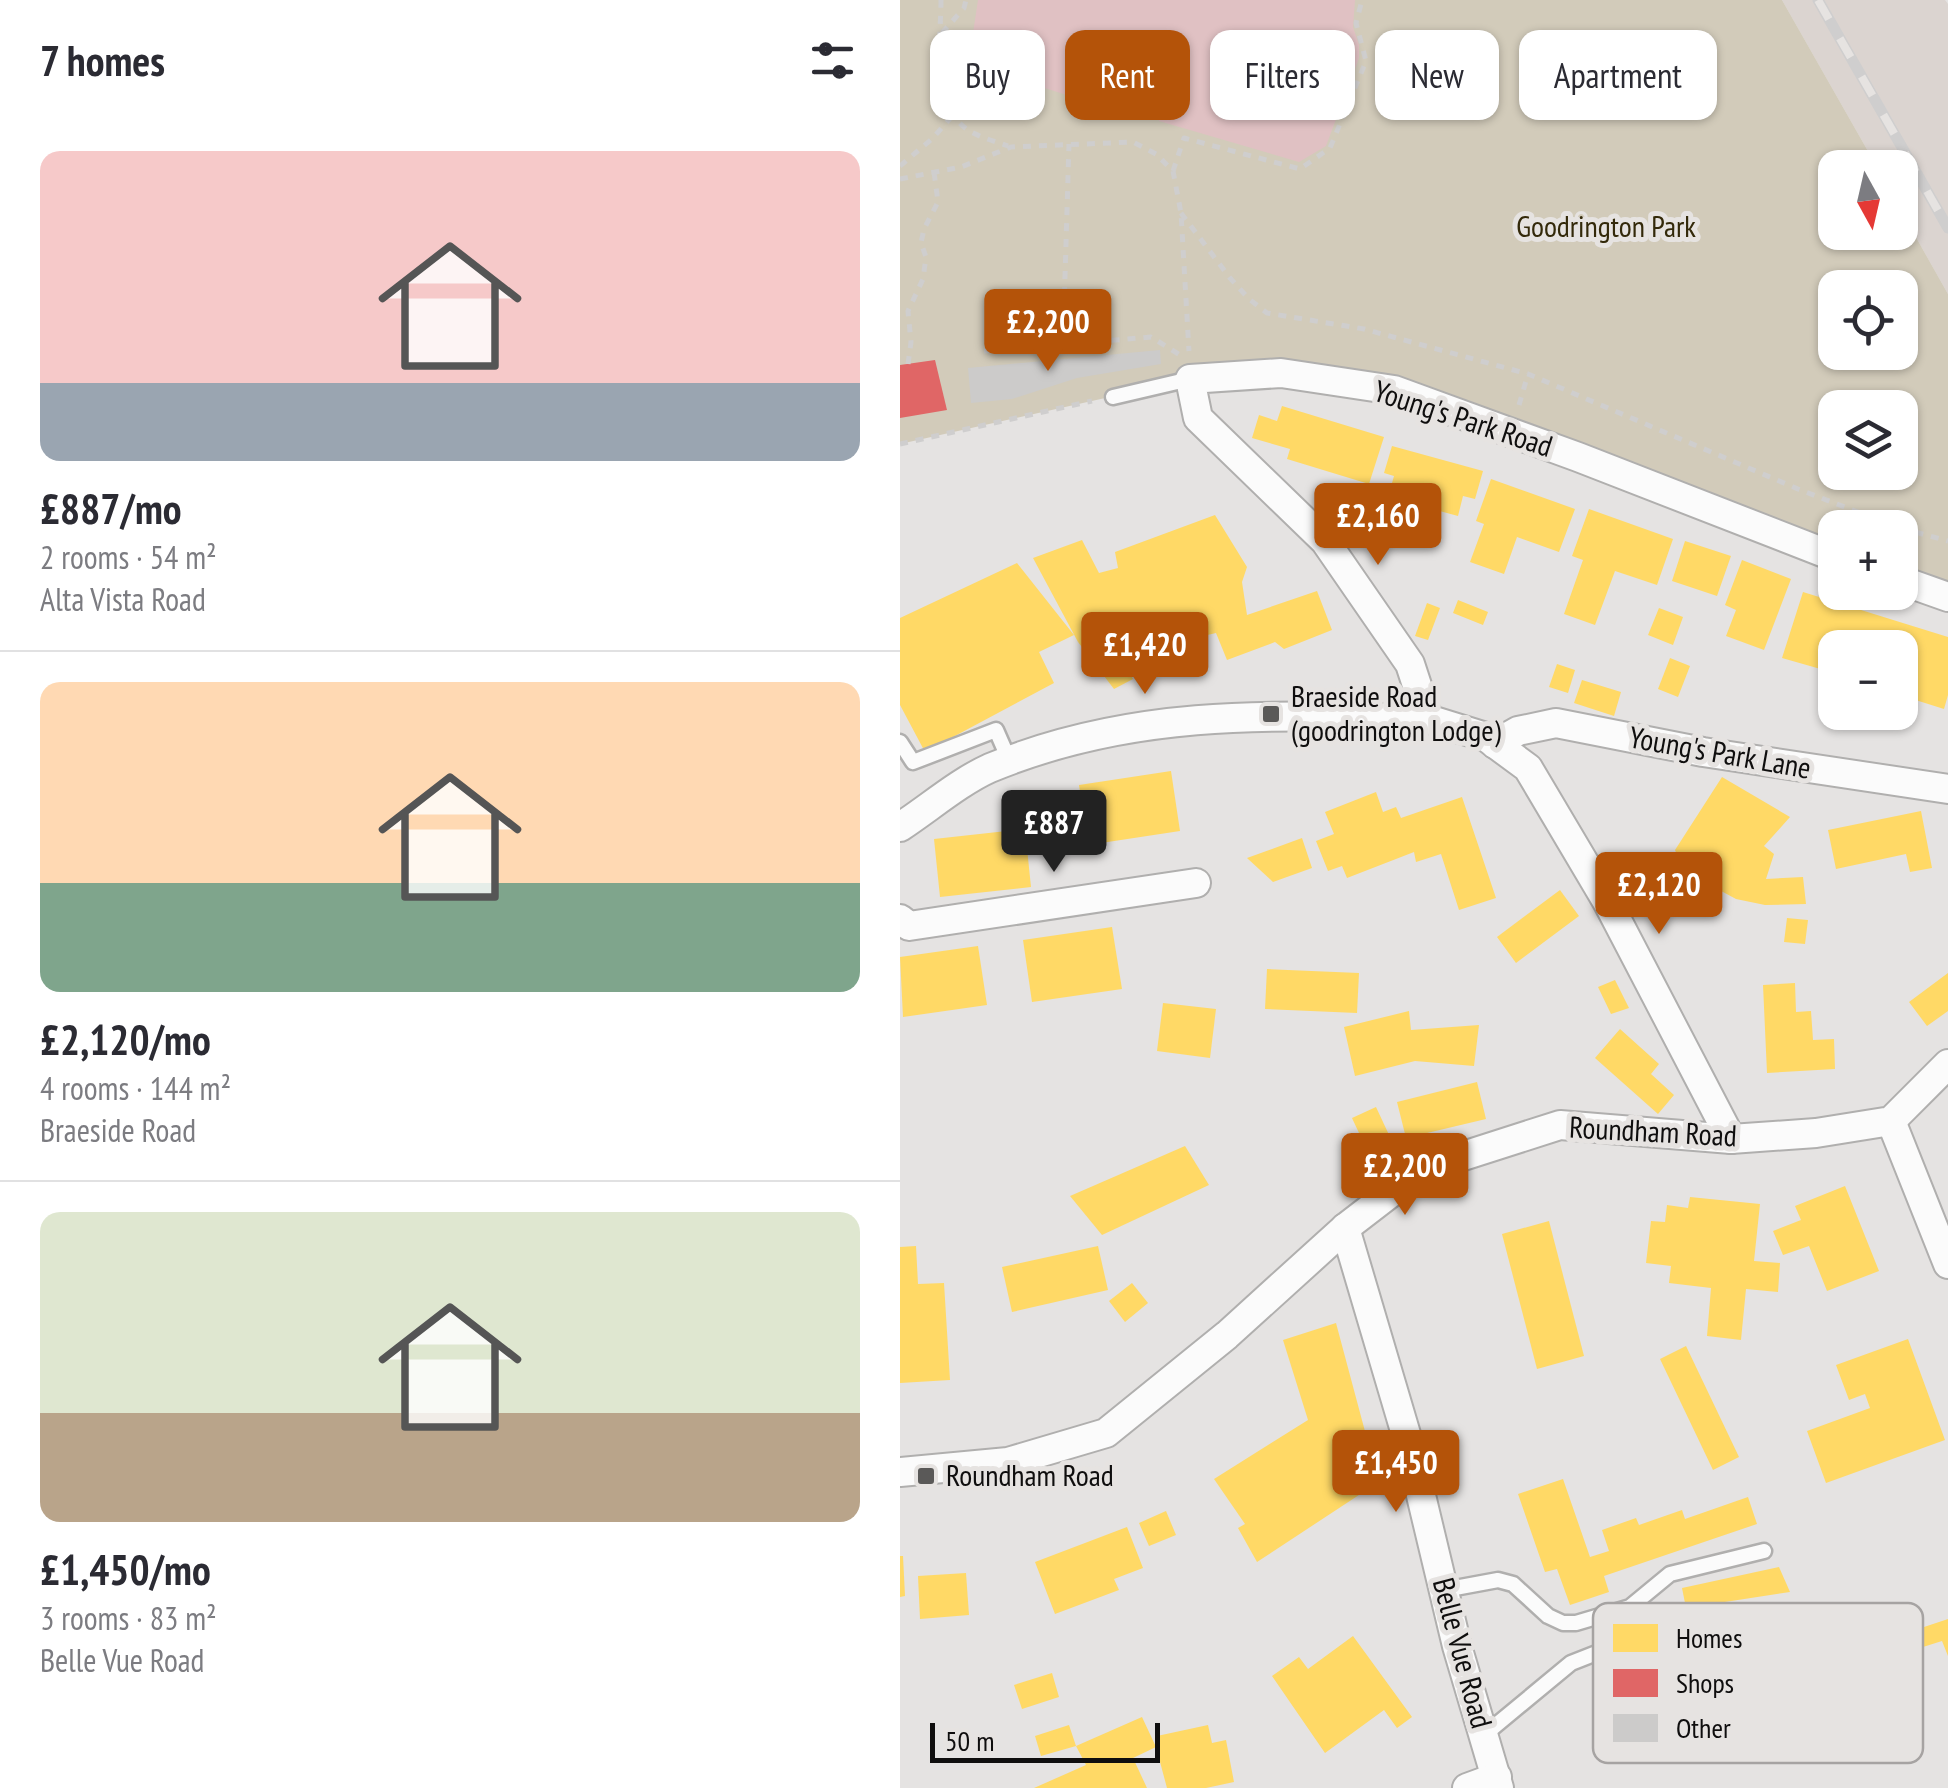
<!DOCTYPE html>
<html lang="en">
<head>
<meta charset="utf-8">
<style>
	body { margin:0; font-family:"PT Sans Narrow",sans-serif; background:#f2f2f3; color:#2b2b33; height:100vh; display:flex; flex-direction:column; font-size:38px; white-space:nowrap }
	* { box-sizing:border-box; margin:0 }
	p { font-size:32px; color:#7c7c81 }
	.icon { flex:none; width:55px; height:55px; fill:none; stroke:currentColor; stroke-width:2; stroke-linecap:round; stroke-linejoin:round }
	.map { position:relative; flex:1; overflow:hidden }
	.drawer { display:flex; flex-direction:column; background:#fff; width:900px }
	.drawer>* { flex:none }
	.hud { position:absolute; left:30px; top:30px; width:868px; height:90px; display:flex; gap:20px }
	.needle { width:65px; rotate:172deg }
	.fabs { position:absolute; left:918px; top:150px; display:grid; gap:20px }
	.fabs a { display:grid; place-items:center; width:100px; height:100px; border-radius:20px; background:#fff; box-shadow:0 2px 8px #0004; font-size:50px }
	.scale { position:absolute; left:30px; bottom:25px; width:230px; box-sizing:border-box; padding-left:10px; border:5px solid #0f0e0e; border-top:0; font-size:28px; line-height:35px; white-space:nowrap; color:#0f0e0e; -webkit-text-stroke:8px #e6e3e1; paint-order:stroke }
	.price { position:absolute; translate:-50% -85px; padding:0 22px; border-radius:10px; background:#b45309; color:#fff; font-size:32px; line-height:65px; filter:drop-shadow(0 2px 5px #0008) }
	.price::after { content:''; position:absolute; left:50%; top:60px; width:30px; height:22px; margin-left:-15px; background:inherit; clip-path:polygon(0 0,100% 0,50% 100%) }
	.price.active { background:#222; color:#fff }
	ul { padding:0; list-style:none }
	li { display:grid; align-content:center; gap:20px; height:530px; padding:0 40px }
	li+li { border-top:2px solid #e1e1e2 }
	li span { display:grid; place-items:center; height:310px; border-radius:20px; color:#555 }
	li>.icon { margin-inline-start:auto }
	span .icon { width:180px; height:180px; fill:#fffc; stroke-width:1 }
	li b { font-size:42px }
	h2 { display:flex; justify-content:space-between; align-items:center; height:120px; padding:0 40px; font-size:42px }
	.tag { padding:0 35px; border-radius:20px; background:#fff; box-shadow:0 2px 8px #0004; font-size:35px; line-height:90px }
	.tag.active { background:#b45309; color:#fff }
	main { display:flex; flex:1; min-height:0 }
	.map>svg:first-child { display:block }
	.built { fill:#dbd4d0 }
	.green { fill:#d2cbba; fill-rule:evenodd }
	.water { fill:#e0c1c3 }
	.homes { fill:#ffd966 }
	.shops { fill:#e06666 }
	.building { fill:#cccbca }
	.lines { fill:none; stroke-linecap:round; stroke-linejoin:round }
	.lane-casing { stroke:#b0afae; stroke-width:19 }
	.street-casing { stroke:#b0afae; stroke-width:32 }
	.path { stroke:#cfcece; stroke-width:5; stroke-dasharray:8 8; stroke-linecap:butt }
	.lane { stroke:#fbfbfb; stroke-width:14 }
	.street { stroke:#fbfbfb; stroke-width:28 }
	.rail-casing { stroke:#cfcece; stroke-width:11 }
	.rail { stroke:#e6e3e1; stroke-width:8; stroke-dasharray:22; stroke-linecap:butt }
	.poi-dot { fill:#5a5958; stroke:#e6e3e1; stroke-width:4 }
	.labels { text-anchor:middle; stroke-width:10; stroke-linejoin:round; paint-order:stroke }
	.park-label { font-size:30px; fill:#33290a; stroke:#e6e3e1 }
	.street-label { font-size:30px; fill:#0f0e0e; stroke:#e6e3e1 }
	.poi-label { font-size:30px; fill:#0f0e0e; stroke:#e6e3e1; text-anchor:start }
	.key { fill:#e6e3e1; stroke:#a6a3a2; stroke-width:2.5 }
	.key-label { font-size:28px; fill:#0f0e0e }
</style>
</head>
<body>
<main>
<section class="drawer">
<h2>7 homes<svg class="icon" aria-label="filters" viewBox="0 0 24 24"><path d="M4 7h16M4 17h16"/><circle cx="9" cy="7" r="2"/><circle cx="15" cy="17" r="2"/></svg></h2>
<ul>
<li><span style="background:linear-gradient(#f6c9c9 75%,#9aa5b1 0)"><svg class="icon" aria-label="home" viewBox="0 0 24 24"><path d="M3 11l9-7 9 7M6 9v11h12V9"/></svg></span><div><b>£887/mo</b><p>2 rooms · 54 m²</p><p>Alta Vista Road</p></div></li>
<li><span style="background:linear-gradient(#ffd9b3 65%,#7fa58c 0)"><svg class="icon" aria-label="home" viewBox="0 0 24 24"><path d="M3 11l9-7 9 7M6 9v11h12V9"/></svg></span><div><b>£2,120/mo</b><p>4 rooms · 144 m²</p><p>Braeside Road</p></div></li>
<li><span style="background:linear-gradient(#dfe7d0 65%,#b9a48a 0)"><svg class="icon" aria-label="home" viewBox="0 0 24 24"><path d="M3 11l9-7 9 7M6 9v11h12V9"/></svg></span><div><b>£1,450/mo</b><p>3 rooms · 83 m²</p><p>Belle Vue Road</p></div></li>
</ul>
</section>
<div class="map">
<svg width="1048" height="1788" viewBox="0 0 1048 1788">
	<rect width="100%" height="100%" fill="#e5e3e2"/>
	<path class="built" d="M882,0H1045L1048,4V294L1000,209V168L977,167Z"/>
	<path class="green" d="M0,0H882L977,167L935,168V232H1000V209L1048,294V597L1000,580V528H935V557L494,390L290,379L0,444ZM935,288H1000V352H935ZM935,408H1000V472H935Z"/>
	<path class="water" d="M78,0H455L453,27L459,45V58L426,146L399,162L259,121L270,57L195,104L132,84L96,64L73,33Z"/>
	<g class="homes">
		<path d="M382,406L484,437L469,484L387,459L390,449L352,438L359,415L377,421Z"/>
		<path d="M492,446L583,471L575,499L563,496L558,516L488,497L494,476L484,473Z"/>
		<path d="M591,479L675,509L659,552L617,537L604,574L570,562L584,524L576,521Z"/>
		<path d="M689,509L773,539L757,585L715,571L695,625L664,614L683,560L672,556Z"/>
		<path d="M315,515L347,567L342,582L347,615L417,591L432,630L384,649L375,642L327,660L316,633L299,637L305,664L270,677L251,630L214,646L233,679L214,689L178,642L133,558L182,540L199,573L218,568L215,552Z"/>
		<path d="M785,541L831,556L817,596L772,581Z"/>
		<path d="M842,560L891,579L864,650L826,636L836,610L825,605Z"/>
		<path d="M117,563L174,635L139,652L154,683L25,752L0,705V618Z"/>
		<path d="M903,592L1048,637V695L1044,709L1006,697L1013,674L1000,670V648L930,649L924,670L882,658Z"/>
		<path d="M558,600L588,612L583,625L553,613Z"/>
		<path d="M527,603L540,608L528,640L515,636Z"/>
		<path d="M759,608L783,617L773,645L748,635Z"/>
		<path d="M770,658L790,666L778,697L758,689Z"/>
		<path d="M657,664L675,670L668,693L649,687Z"/>
		<path d="M682,680L721,692L714,716L674,703Z"/>
		<path d="M271,771L280,831L188,845L179,785Z"/>
		<path d="M822,777L890,817L864,846L874,854L866,879L903,877L906,904L865,905L836,899L784,871L775,850Z"/>
		<path d="M476,792L483,812L496,807L501,818L562,797L596,898L559,910L541,854L516,862L514,852L447,878L442,866L428,871L416,841L434,834L425,812Z"/>
		<path d="M1021,811L1032,868L1010,872L1006,854L936,869L928,830Z"/>
		<path d="M125,829L131,887L40,897L34,839Z"/>
		<path d="M402,838L412,868L373,882L347,858Z"/>
		<path d="M660,890L679,916L616,963L597,937Z"/>
		<path d="M887,918L908,920L905,944L884,942Z"/>
		<path d="M212,927L222,989L132,1002L123,940Z"/>
		<path d="M78,946L87,1005L3,1017L0,957Z"/>
		<path d="M367,969L459,973L457,1013L365,1009Z"/>
		<path d="M1048,973V1011L1027,1026L1009,1002Z"/>
		<path d="M715,980L729,1008L711,1014L698,987Z"/>
		<path d="M895,983L896,1012L911,1011L913,1040L934,1039L935,1069L867,1073L863,985Z"/>
		<path d="M263,1003L316,1009L310,1058L257,1051Z"/>
		<path d="M509,1011L511,1030L579,1025L574,1066L515,1061L455,1076L444,1027Z"/>
		<path d="M720,1029L759,1064L751,1074L774,1095L758,1114L695,1058Z"/>
		<path d="M577,1082L586,1119L506,1138L497,1102Z"/>
		<path d="M476,1107L490,1137L466,1148L452,1118Z"/>
		<path d="M285,1146L309,1185L202,1235L170,1196Z"/>
		<path d="M945,1186L979,1271L927,1291L909,1246L883,1255L873,1231L901,1220L895,1206Z"/>
		<path d="M790,1197L860,1204L854,1261L880,1263L878,1292L846,1289L841,1340L807,1336L811,1288L769,1283L771,1266L746,1263L751,1221L765,1222L767,1205L788,1208Z"/>
		<path d="M649,1221L684,1356L637,1369L602,1234Z"/>
		<path d="M16,1246L18,1284L44,1283L50,1380L0,1383V1247Z"/>
		<path d="M198,1246L208,1290L112,1312L102,1267Z"/>
		<path d="M232,1283L248,1303L225,1322L209,1301Z"/>
		<path d="M436,1323L474,1465L448,1477L462,1493L357,1562L338,1528L345,1524L314,1479L408,1420L383,1340Z"/>
		<path d="M1008,1339L1045,1440L926,1483L907,1431L970,1408L965,1394L949,1400L936,1365Z"/>
		<path d="M786,1346L839,1457L813,1470L760,1359Z"/>
		<path d="M663,1479L690,1557L709,1551L702,1530L736,1518L739,1525L782,1510L785,1519L848,1497L857,1524L704,1576L709,1592L670,1605L657,1569L645,1572L618,1494Z"/>
		<path d="M266,1511L276,1535L249,1546L239,1523Z"/>
		<path d="M227,1527L243,1568L214,1579L219,1590L155,1614L135,1562Z"/>
		<path d="M0,1556H3L5,1596L0,1597Z"/>
		<path d="M879,1567L890,1592L786,1608L782,1588Z"/>
		<path d="M66,1573L69,1615L20,1619L18,1576Z"/>
		<path d="M1048,1619V1656L1042,1641L1023,1647L1018,1629Z"/>
		<path d="M453,1636L512,1717L497,1728L484,1710L425,1753L372,1676L399,1657L408,1669Z"/>
		<path d="M152,1673L159,1697L122,1709L114,1685Z"/>
		<path d="M242,1717L256,1747L233,1758L247,1788H134L186,1765L176,1746Z"/>
		<path d="M169,1725L176,1746L141,1756L135,1736Z"/>
		<path d="M308,1725L312,1743L326,1740L334,1782L306,1788H267L256,1747L257,1736Z"/>
	</g>
	<path class="shops" d="M35,360L47,410L0,418V365Z"/>
	<g class="building">
		<path d="M80,84L113,103L103,120L70,101Z"/>
		<path d="M260,350L261,364L177,378L112,399L71,403L68,368Z"/>
	</g>
	<g class="lines">
		<g class="lane-casing">
			<g id="lane">
				<path d="M213,397L290,379"/>
				<path d="M0,742L13,762L96,730L110,762"/>
				<path d="M544,1590L598,1580L613,1584L648,1616L663,1623H676L730,1607L770,1574L864,1551"/>
				<path d="M584,1735L671,1663L699,1652L879,1617"/>
			</g>
		</g>
		<g class="street-casing">
			<g id="street">
				<path d="M1000,580L1048,597"/>
				<path d="M595,744L618,731L656,723L803,752L1048,789"/>
				<path d="M0,827C29,808 59,782 90,768C235,708 376,715 528,719"/>
				<path d="M0,919L9,926L296,883"/>
				<path d="M991,1121L1048,1264"/>
				<path d="M831,1139L708,903L628,768L586,737L528,719L510,664L425,541L298,418L290,379L381,373L494,390L678,457L935,557"/>
				<path d="M445,1228L508,1441L557,1646L599,1788"/>
				<path d="M0,1472L108,1462L206,1433L327,1335L445,1228L497,1188L557,1158L660,1125L831,1139L916,1133L991,1121L1048,1064"/>
				<path d="M567,1788L597,1777"/>
			</g>
		</g>
		<g class="path">
			<path d="M41,0C41,41 29,107 71,132C83,138 96,142 108,146"/>
			<path d="M42,33L64,8L66,0"/>
			<path d="M0,166L33,138L53,115"/>
			<path d="M273,171L284,138L400,169L430,148L466,61L456,23L462,0"/>
			<path d="M0,179L61,167L111,147L233,142L256,154L273,171L281,213L289,351"/>
			<path d="M281,213L330,278L349,299L367,313L464,329L628,374L898,489L999,528"/>
			<path d="M163,343L169,144"/>
			<path d="M84,351L251,337L280,355"/>
			<path d="M8,364L11,342L8,311L23,279L26,257L21,243L24,229L38,202L34,172"/>
			<path d="M619,405L628,374"/>
			<path d="M0,444L192,401"/>
			<path d="M1000,528L1048,541"/>
		</g>
		<use href="#lane" class="lane"/>
		<use href="#street" class="street"/>
		<g class="rail-casing">
			<path id="rail" d="M918,0L1048,228"/>
		</g>
		<use href="#rail" class="rail"/>
	</g>
	<g class="poi-dot">
		<rect x="361" y="704" width="20" height="20" rx="5"/>
		<rect x="16" y="1466" width="20" height="20" rx="5"/>
	</g>
	<g class="labels">
		<g class="park-label">
			<text x="706" y="237">Goodrington Park</text>
		</g>
		<g class="street-label">
			<text transform="translate(563 419) rotate(18)" y="10">Young's Park Road</text>
			<text transform="translate(820 753) rotate(10)" y="10">Young's Park Lane</text>
			<text transform="translate(753 1132) rotate(3)" y="10">Roundham Road</text>
			<text transform="translate(562 1653) rotate(75)" y="10">Belle Vue Road</text>
		</g>
		<g class="poi-label">
			<text x="391" y="707">Braeside Road<tspan x="391" dy="34">(goodrington Lodge)</tspan></text>
			<text x="46" y="1486">Roundham Road</text>
		</g>
	</g>
	<rect x="693" y="1603" width="330" height="160" rx="15" class="key"/>
	<rect x="713" y="1624" width="45" height="28" fill="#ffd966"/>
	<rect x="713" y="1669" width="45" height="28" fill="#e06666"/>
	<rect x="713" y="1714" width="45" height="28" fill="#cccbca"/>
	<g class="key-label">
		<text x="776" y="1648">Homes</text>
		<text x="776" y="1693">Shops</text>
		<text x="776" y="1738">Other</text>
	</g>
</svg>
<div class="fabs">
<a><svg class="needle" viewBox="-14 -14 28 28"><path d="M0-13l5 13h-10z" fill="#e53935"/><path d="M0 13l5-13h-10z" fill="#7c7c81"/></svg></a>
<a><svg class="icon" aria-label="locate" viewBox="0 0 24 24"><circle cx="12" cy="12" r="6"/><path d="M12 2v4M12 18v4M2 12h4M18 12h4"/></svg></a>
<a><svg class="icon" aria-label="layers" viewBox="0 0 24 24"><path d="M12 4l9 5-9 5-9-5zM3 14l9 5 9-5"/></svg></a>
<a>+</a>
<a>−</a>
</div>
<div class="scale">50 m</div>
<b class="price" style="left:148px;top:374px">£2,200</b>
<b class="price" style="left:478px;top:568px">£2,160</b>
<b class="price" style="left:245px;top:697px">£1,420</b>
<b class="price active" style="left:154px;top:875px">£887</b>
<b class="price" style="left:759px;top:937px">£2,120</b>
<b class="price" style="left:505px;top:1218px">£2,200</b>
<b class="price" style="left:496px;top:1515px">£1,450</b>
<div class="hud">
<a class="tag">Buy</a>
<a class="tag active">Rent</a>
<a class="tag">Filters</a>
<a class="tag">New</a>
<a class="tag">Apartment</a>
</div>
</div>
</main>
</body>
</html>
